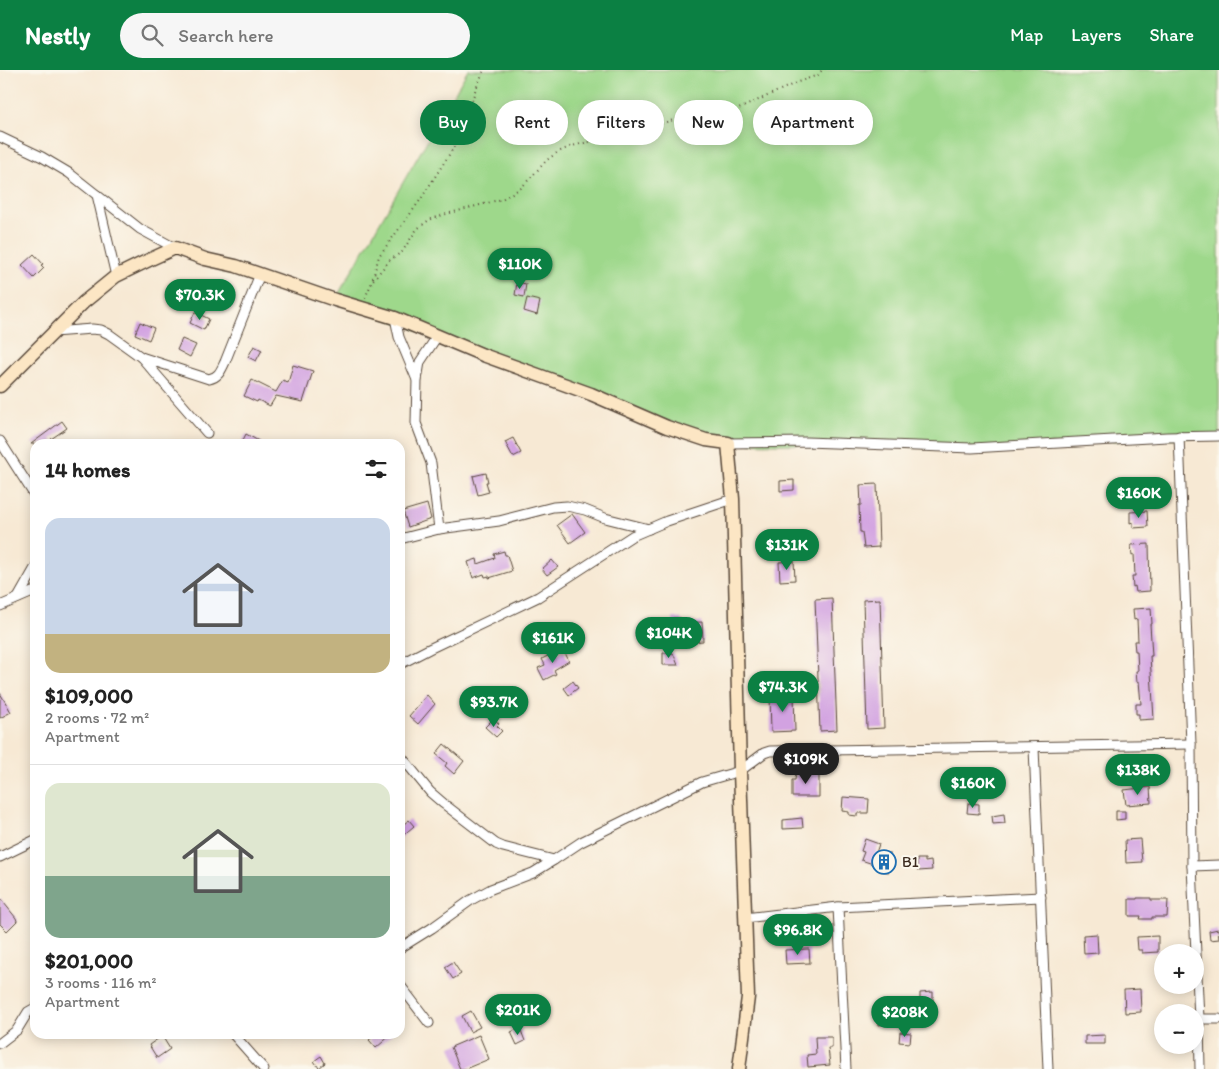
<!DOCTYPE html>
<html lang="en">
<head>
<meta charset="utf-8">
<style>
	body { margin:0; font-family:Itim,sans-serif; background:#f6f6f6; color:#222; height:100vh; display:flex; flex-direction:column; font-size:19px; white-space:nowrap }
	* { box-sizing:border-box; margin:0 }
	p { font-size:16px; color:#767676 }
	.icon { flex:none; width:28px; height:28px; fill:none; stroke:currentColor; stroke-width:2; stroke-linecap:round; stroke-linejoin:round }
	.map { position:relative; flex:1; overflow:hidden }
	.details { position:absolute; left:30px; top:369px; width:375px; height:600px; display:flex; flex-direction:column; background:#fff; border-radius:15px; box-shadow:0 2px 12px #0003 }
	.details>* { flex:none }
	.banner { position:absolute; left:420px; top:30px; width:475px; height:45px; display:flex; gap:10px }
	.fabs { position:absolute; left:1154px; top:874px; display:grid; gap:10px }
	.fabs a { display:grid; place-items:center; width:50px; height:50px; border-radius:50%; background:#fff; box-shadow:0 2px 12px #0003; font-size:25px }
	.price { position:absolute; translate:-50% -42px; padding:0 11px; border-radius:18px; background:#0b8043; color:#fff; font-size:16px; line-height:32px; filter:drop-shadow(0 1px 2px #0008) }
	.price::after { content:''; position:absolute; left:50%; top:30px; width:15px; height:11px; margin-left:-8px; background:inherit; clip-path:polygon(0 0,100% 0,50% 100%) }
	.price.current { background:#222; color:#fff }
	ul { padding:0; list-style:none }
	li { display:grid; align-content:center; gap:10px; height:265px; padding:0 15px }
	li+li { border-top:1px solid #e0e0e0 }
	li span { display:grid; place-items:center; height:155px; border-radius:15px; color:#555 }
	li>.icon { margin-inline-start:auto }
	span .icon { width:90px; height:90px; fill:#fffc; stroke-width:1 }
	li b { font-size:21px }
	h2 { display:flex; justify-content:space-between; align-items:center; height:60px; padding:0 15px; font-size:21px }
	.tag { padding:0 18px; border-radius:22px; background:#fff; box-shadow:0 2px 12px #0003; font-size:18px; line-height:45px }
	.tag.current { background:#0b8043; color:#fff }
	header { display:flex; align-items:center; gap:30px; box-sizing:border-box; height:70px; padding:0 25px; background:#0b8043; color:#fff }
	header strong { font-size:24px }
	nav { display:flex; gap:28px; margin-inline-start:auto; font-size:18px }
	.search { width:350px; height:45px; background:#f6f6f6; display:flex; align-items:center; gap:12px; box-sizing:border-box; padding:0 18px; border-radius:28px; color:#767676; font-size:19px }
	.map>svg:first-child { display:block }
	.green { fill:#9ed88b; stroke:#6c8154 }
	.building { fill:#d2a2e1 }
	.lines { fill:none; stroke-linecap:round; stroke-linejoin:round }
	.street-casing { stroke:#574739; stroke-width:11 }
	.secondary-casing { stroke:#574739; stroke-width:15 }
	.path { stroke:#574739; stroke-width:2; stroke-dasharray:1 4; stroke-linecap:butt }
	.street { stroke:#fff; stroke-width:9 }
	.secondary { stroke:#fce6c4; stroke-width:12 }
	.labels { text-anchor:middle; stroke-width:4; stroke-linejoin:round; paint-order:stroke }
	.poi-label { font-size:15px; fill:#3b2a1e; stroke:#fbf7ec; text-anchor:start }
</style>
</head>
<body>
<header>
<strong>Nestly</strong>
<div class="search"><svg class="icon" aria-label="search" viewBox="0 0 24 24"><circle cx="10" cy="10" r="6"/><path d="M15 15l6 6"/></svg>Search here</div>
<nav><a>Map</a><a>Layers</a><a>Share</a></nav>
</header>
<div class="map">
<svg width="1219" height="999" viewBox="0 0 1219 999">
	<rect width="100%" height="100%" fill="#fbf7ec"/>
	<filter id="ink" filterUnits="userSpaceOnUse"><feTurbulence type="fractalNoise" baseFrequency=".02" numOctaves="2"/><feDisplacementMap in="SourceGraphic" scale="10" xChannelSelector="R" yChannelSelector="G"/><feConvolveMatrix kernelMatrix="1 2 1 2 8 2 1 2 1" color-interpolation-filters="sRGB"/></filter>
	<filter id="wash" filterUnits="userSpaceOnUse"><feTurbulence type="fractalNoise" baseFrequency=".0096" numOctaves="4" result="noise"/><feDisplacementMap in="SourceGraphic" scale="20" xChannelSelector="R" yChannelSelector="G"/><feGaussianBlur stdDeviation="1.12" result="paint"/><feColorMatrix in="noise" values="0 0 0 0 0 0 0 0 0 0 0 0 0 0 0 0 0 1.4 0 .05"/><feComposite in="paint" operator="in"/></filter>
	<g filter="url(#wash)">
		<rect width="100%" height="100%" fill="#f7e9d4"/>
		<path class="green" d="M468,0H1219V366L972,378L728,373L335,230Z"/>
		<g id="blocks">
			<g class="building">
				<path d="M34,184L43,194L41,195L44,198L34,208L22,195Z"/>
				<path d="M517,212L526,214L524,227L515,225Z"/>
				<path d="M209,213L222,219L217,230L204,225Z"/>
				<path d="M527,228L540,231L537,245L524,241Z"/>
				<path d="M195,242L209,249L204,260L190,253Z"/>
				<path d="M140,252L154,258L149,270L135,264Z"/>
				<path d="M182,269L196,275L190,287L177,280Z"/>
				<path d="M254,276L262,280L256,291L248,287Z"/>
				<path d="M293,295L313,301L303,332L276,326L270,336L258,330L257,332L244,326L252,310L276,322L283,310L288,313Z"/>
				<path d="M62,351L67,358L51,369L54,374H31Z"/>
				<path d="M246,364L264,374H241Z"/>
				<path d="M513,368L521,383L513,387L505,372Z"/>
				<path d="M486,403L488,412H486L489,422L478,425L473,406Z"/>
				<path d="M794,410V420L780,421V411Z"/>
				<path d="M877,414L879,477L864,478L862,462H860L859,435H861L860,415Z"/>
				<path d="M427,434L431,449L408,457L403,441Z"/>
				<path d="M1147,441L1148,457L1133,458V452L1130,453V442Z"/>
				<path d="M572,444L585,462L570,473L557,455Z"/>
				<path d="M1149,474L1150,521L1136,522L1135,516L1133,517L1132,506H1135L1134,484L1132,485L1131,475Z"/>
				<path d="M504,481L505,485H507L512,501L489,508V506L485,507L484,504L473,508L468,492L477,489L478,494L495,488L494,484Z"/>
				<path d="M552,490L558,497L547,505L542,499Z"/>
				<path d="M794,491L795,510L780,511L779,492Z"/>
				<path d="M832,528L837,660L820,661L815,529Z"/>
				<path d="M880,529L884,658L867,659L863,530Z"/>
				<path d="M1151,538L1152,554H1150L1152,586H1150L1154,649L1139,650V644H1136V634H1141L1139,611L1137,612L1136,601H1138L1137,581H1135L1134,571H1138L1137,549L1134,550L1133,539Z"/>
				<path d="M673,548H681L682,553L702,552L703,571L678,573L677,560H674Z"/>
				<path d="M557,581L558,584L564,581L569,591L554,600L556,604L544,610L538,598L545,595L542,589Z"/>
				<path d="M663,583H673L678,595H663Z"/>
				<path d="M573,611L578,618L569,625L564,618Z"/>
				<path d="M0,623L11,642L0,648Z"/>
				<path d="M794,624L795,661L771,662L770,626Z"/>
				<path d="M427,625L435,634L418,654L409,646Z"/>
				<path d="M494,648L499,654L497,656L502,661L496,667L485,657Z"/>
				<path d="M444,674L464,691L454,704L445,696L447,693L436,684Z"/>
				<path d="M796,703H819V727H792V710H795Z"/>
				<path d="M1150,717L1151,733L1126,735L1124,720Z"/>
				<path d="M843,727L869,729L868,743H857V746L849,745V742L842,741Z"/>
				<path d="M968,733L979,734V744L967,743Z"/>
				<path d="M1116,741H1125V749L1116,750Z"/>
				<path d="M1004,744L1005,753L993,754L992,746Z"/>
				<path d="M802,748L803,758L783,759V750Z"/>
				<path d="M409,750L414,756L400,768V757Z"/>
				<path d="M865,769L879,774L876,783H890L889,802L879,801V796L861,790L864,782L861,781Z"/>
				<path d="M1140,769L1142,792L1126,793L1125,770Z"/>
				<path d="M917,789H925V792L931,791L932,800L919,801V800H917Z"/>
				<path d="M0,828L16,848L17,851L7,861L0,854Z"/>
				<path d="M1137,828H1151V830H1168L1167,847H1152V849H1140L1141,846H1129V829H1137Z"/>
				<path d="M1218,859L1219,869L1210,870L1209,861Z"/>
				<path d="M1097,864L1098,883L1084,884L1083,865Z"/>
				<path d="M1158,866V882L1142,883V880H1138L1137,867Z"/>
				<path d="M809,879L810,893L786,894L785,880Z"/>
				<path d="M453,892L461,904L453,909L445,897Z"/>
				<path d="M1140,919L1141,942L1125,943L1124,920Z"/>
				<path d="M933,922V932L920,933V923Z"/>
				<path d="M471,941L480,957L470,962L462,946Z"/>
				<path d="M891,942L892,953L879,955L878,943Z"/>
				<path d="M520,958L525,971L517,975L511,962Z"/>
				<path d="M900,962L911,963L910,973L899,972Z"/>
				<path d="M376,964H392L376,978L369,970Z"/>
				<path d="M479,965L489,989L465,999H460L451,977Z"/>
				<path d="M1105,965V974H1085V966Z"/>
				<path d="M162,966L170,979L157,988L149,975Z"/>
				<path d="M815,967H832V978H828L830,995L808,997L807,985L816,984Z"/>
				<path d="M321,986L325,993L319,998L314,991Z"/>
			</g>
		</g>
	</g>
	<g filter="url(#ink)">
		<use href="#blocks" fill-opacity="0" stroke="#574739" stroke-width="1"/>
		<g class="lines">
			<g class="street-casing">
				<g id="street">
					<path d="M0,67L42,87L69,103L140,159L175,178"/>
					<path d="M97,125L116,206"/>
					<path d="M395,248L399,267L417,310L416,353L431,393L439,459"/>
					<path d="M53,262L92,259L101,260L109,264L141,287L207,363"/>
					<path d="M141,287L209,309C219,307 221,300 225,292L260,204"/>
					<path d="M417,310L420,292L438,265"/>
					<path d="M1179,366L1191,674L1192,796L1199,949L1200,999"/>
					<path d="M0,371L35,426"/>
					<path d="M728,373L806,372L972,378L1167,367L1219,366"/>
					<path d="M400,469L439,459L499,451L553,437L567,436L585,440L605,448L649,459"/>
					<path d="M18,528L35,498"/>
					<path d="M0,536L35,521"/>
					<path d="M400,594L429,579L538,527L632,466L667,451L733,429"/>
					<path d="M1034,678L1048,999"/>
					<path d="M400,685L430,722L444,734L496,774L503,777L554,790L581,772L702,712L740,701L764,683L770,681C910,678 1051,677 1191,674"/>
					<path d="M0,787L35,770"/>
					<path d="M1192,796L1219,795"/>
					<path d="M838,837L1041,827"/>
					<path d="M745,848L838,837L846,999"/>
					<path d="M400,878L432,858L471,830L491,819L533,803L554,790"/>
					<path d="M400,915L429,953"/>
					<path d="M1199,949H1219"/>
					<path d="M233,964L264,999"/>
					<path d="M0,973L17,960L28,942L35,938"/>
				</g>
			</g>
			<g class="secondary-casing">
				<path id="secondary" d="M0,316L84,232L116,206L151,189L175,178L205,189L236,196L335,230L395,248L483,285L591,324L667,357L706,370L728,373L733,429L740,701L748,927L739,999"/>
			</g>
			<g class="path">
				<path d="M373,208L379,186L419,132L454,77L467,47L475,21L484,0"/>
				<path d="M365,228L373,210L390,190L402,182L417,159L429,150L443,145L502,129L521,118L547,90L558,82L572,76L628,63L677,49L711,47L732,42L798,12L818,5L822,0"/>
			</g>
			<use href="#street" class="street"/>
			<use href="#secondary" class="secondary"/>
		</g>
	</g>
	<defs>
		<g id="building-ring" transform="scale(1.25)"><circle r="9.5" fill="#fbf7ec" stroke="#1f6fb2" stroke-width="1.5"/><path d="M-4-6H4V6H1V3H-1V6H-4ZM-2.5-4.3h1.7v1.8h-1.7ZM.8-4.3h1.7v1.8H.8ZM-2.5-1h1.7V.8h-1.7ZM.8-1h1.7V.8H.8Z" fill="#1f6fb2"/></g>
	</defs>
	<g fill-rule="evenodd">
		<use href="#building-ring" x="884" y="792"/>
	</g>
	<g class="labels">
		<g class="poi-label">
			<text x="902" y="797">B1</text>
		</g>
	</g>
</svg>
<div class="fabs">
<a>+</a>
<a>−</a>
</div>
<b class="price" style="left:520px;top:220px">$110K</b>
<b class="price" style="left:200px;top:251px">$70.3K</b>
<b class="price" style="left:1139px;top:449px">$160K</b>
<b class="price" style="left:787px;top:501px">$131K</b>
<b class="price" style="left:669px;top:589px">$104K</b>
<b class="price" style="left:553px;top:594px">$161K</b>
<b class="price" style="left:783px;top:643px">$74.3K</b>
<b class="price" style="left:494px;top:658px">$93.7K</b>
<b class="price current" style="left:806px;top:715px">$109K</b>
<b class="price" style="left:1138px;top:726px">$138K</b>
<b class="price" style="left:973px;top:739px">$160K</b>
<b class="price" style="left:798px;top:886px">$96.8K</b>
<b class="price" style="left:518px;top:966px">$201K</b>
<b class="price" style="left:905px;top:968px">$208K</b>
<div class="banner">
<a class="tag current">Buy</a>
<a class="tag">Rent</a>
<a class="tag">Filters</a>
<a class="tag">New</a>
<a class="tag">Apartment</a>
</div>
<section class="details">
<h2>14 homes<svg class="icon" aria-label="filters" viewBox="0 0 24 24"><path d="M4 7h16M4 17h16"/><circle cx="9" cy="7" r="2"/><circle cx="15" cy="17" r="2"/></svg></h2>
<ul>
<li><span style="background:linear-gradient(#c9d6e8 75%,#c2b280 0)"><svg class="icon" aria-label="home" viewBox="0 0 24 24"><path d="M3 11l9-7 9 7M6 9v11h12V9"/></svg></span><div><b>$109,000</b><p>2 rooms · 72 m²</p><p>Apartment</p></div></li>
<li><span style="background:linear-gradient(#dfe7d0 60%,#7fa58c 0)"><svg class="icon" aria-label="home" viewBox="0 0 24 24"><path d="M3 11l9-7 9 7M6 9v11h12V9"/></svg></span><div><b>$201,000</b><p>3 rooms · 116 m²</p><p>Apartment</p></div></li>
</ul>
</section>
</div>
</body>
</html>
